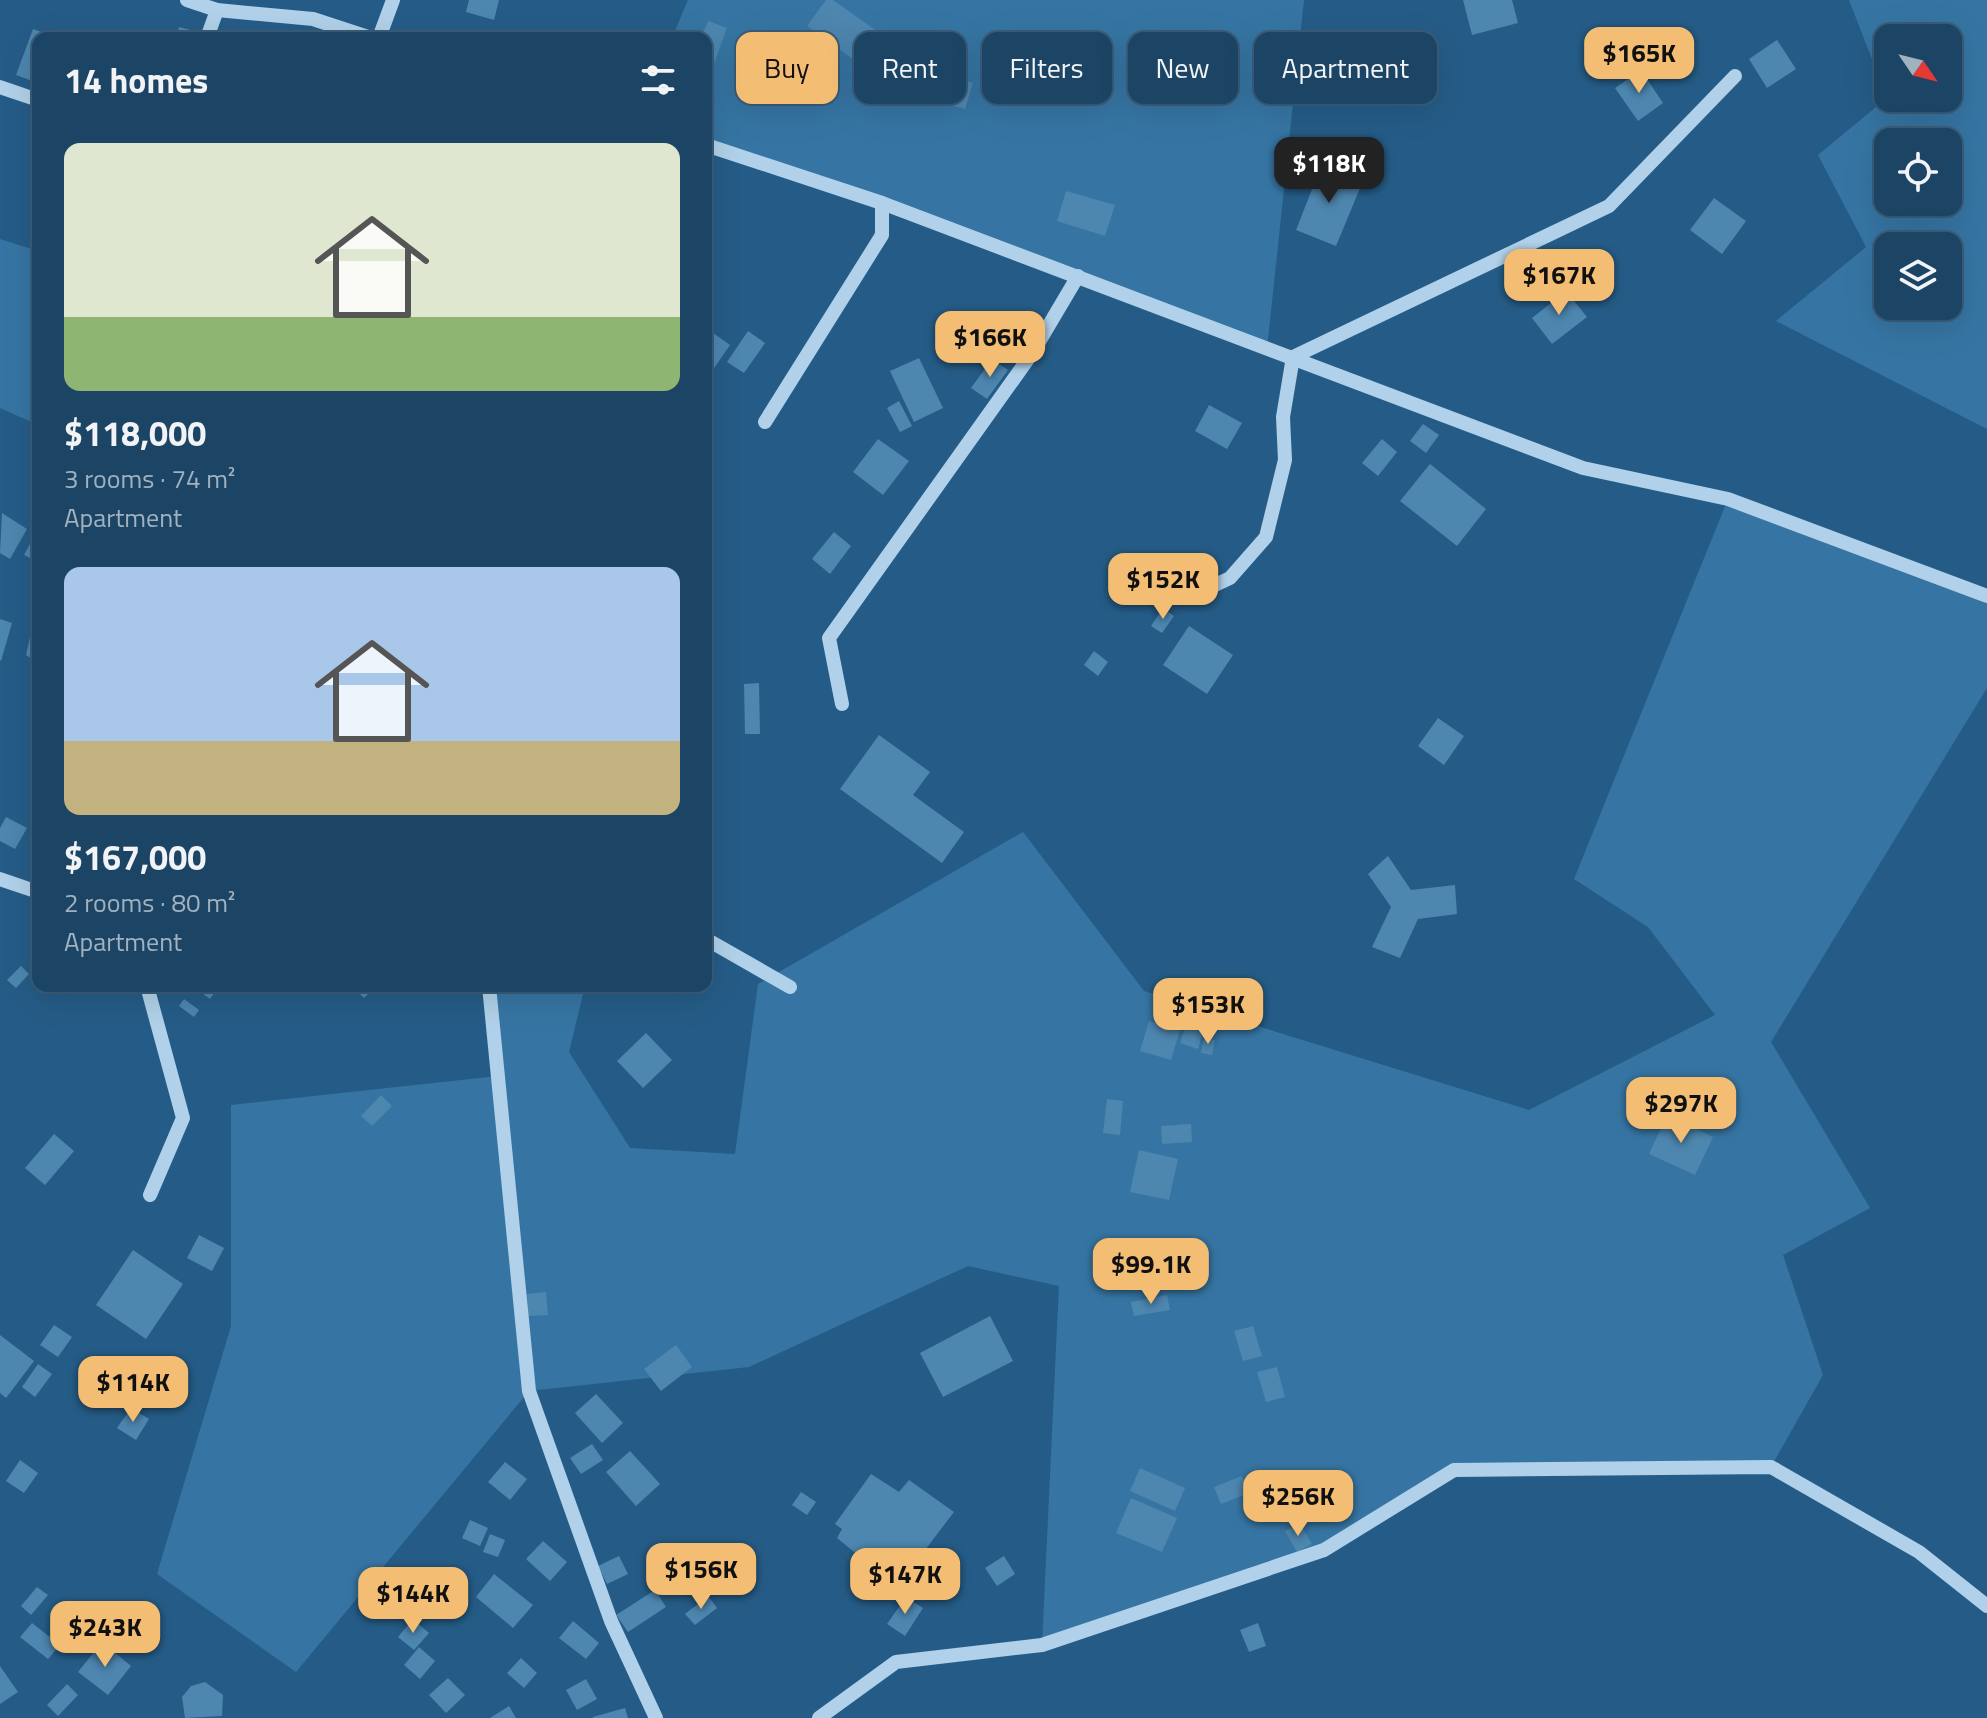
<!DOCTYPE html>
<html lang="en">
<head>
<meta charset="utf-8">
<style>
	body { margin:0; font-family:"Titillium Web",sans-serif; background:#294f6e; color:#f1f3f6; height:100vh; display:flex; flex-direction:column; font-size:30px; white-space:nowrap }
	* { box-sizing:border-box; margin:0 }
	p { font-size:26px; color:#a0b1bf }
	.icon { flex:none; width:44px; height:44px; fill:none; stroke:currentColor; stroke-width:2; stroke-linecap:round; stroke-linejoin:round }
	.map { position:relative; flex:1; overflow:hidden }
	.panel { position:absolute; left:32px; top:32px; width:680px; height:960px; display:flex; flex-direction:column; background:#1c4565; border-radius:16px; box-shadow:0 8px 32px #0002,0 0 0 2px #3a5d79 }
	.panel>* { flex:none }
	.banner { position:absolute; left:736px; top:32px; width:760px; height:72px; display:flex; gap:16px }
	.needle { width:52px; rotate:125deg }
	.buttons { position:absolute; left:1874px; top:24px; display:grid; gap:16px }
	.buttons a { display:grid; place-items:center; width:88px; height:88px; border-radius:16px; background:#1c4565; box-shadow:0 8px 32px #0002,0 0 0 2px #3a5d79; font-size:40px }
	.price { position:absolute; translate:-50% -68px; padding:0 18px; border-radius:16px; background:#f3be74; color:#111; font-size:26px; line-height:52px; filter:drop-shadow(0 2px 4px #0008) }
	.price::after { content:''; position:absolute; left:50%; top:48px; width:24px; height:18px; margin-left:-12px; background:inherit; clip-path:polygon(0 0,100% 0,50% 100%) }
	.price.active { background:#222; color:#fff }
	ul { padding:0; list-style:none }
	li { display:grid; align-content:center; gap:16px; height:424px; padding:0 32px }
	li span { display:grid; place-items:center; height:248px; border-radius:16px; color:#555 }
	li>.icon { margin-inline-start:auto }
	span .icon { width:144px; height:144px; fill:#fffc; stroke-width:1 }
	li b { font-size:34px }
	h2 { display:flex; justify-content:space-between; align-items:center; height:96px; padding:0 32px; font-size:34px }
	.chip { padding:0 28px; border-radius:16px; background:#1c4565; box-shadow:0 8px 32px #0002,0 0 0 2px #3a5d79; font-size:28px; line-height:72px }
	.chip.active { background:#f3be74; color:#111 }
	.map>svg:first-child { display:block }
	.green { fill:#3675a3; fill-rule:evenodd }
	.building { fill:#4d86af }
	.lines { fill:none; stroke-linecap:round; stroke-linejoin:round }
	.minor { stroke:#b0d1e9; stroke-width:14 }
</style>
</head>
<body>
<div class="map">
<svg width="1987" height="1718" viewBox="0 0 1987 1718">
	<rect width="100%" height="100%" fill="#255c87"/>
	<g class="green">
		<path d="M688,0H1304L1267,349L706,145V38H672Z"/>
		<path d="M1849,0H1987V429L1776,321L1866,247L1818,155L1887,98ZM1888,38H1948V98H1888ZM1888,142H1948V202H1888ZM1948,246V306H1888V246Z"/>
		<path d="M0,239L38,251V425L0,408Z"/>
		<path d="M1728,499L1987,596V688L1771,1042L1870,1208L1783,1255L1823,1375L1771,1467L1454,1470L1324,1550L1042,1645L1059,1286L968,1266L749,1367L529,1391L296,1672L157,1574L231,1326V1105L498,1076L484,986H585L569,1052L630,1148L735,1154L758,984L1023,832L1144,991L1529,1110L1715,1015L1648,927L1574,879Z"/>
	</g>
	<g class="building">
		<path d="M469,0H499L494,20L466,12Z"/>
		<path d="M826,0H833L881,34L860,64L807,26Z"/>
		<path d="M1463,0H1512L1518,23L1472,35Z"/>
		<path d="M708,21L727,28L710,75L706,74V38H701Z"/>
		<path d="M179,27L199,32L197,38H176Z"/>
		<path d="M33,29L58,38H38V83L16,75Z"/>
		<path d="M1175,38L1195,52L1167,93L1147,79Z"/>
		<path d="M1777,40L1796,69L1767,88L1749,59Z"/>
		<path d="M898,46L913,58L901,75L885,63Z"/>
		<path d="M931,70L973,83L965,109L923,97Z"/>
		<path d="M1641,70L1663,103L1638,121L1615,88Z"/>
		<path d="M1322,164L1363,181L1336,246L1296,230Z"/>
		<path d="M1066,191L1115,205L1105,236L1057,221Z"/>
		<path d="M1714,198L1746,221L1722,254L1690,230Z"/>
		<path d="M1566,291L1587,317L1552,344L1532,318Z"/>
		<path d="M706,328L730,345L706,380Z"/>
		<path d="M748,331L765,343L744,373L727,362Z"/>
		<path d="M919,358L943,408L914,422L890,371Z"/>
		<path d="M992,359L1008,370L987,399L971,388Z"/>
		<path d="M899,401L912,426L900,432L887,408Z"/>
		<path d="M1209,405L1242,423L1227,449L1195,431Z"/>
		<path d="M1423,424L1439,435L1426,453L1410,441Z"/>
		<path d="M878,439L909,461L883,495L853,472Z"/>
		<path d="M1382,439L1397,452L1378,476L1362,463Z"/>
		<path d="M1430,464L1486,509L1457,546L1400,501Z"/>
		<path d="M2,513L27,529L10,559L0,553Z"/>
		<path d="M38,529V562L24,555Z"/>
		<path d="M834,532L851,546L830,574L812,559Z"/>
		<path d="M1163,608L1174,616L1162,633L1151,626Z"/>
		<path d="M0,619L12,623L1,661L0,660Z"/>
		<path d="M1189,626L1233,655L1207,694L1163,665Z"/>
		<path d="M32,628L38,629L35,661L26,655Z"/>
		<path d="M1094,651L1108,662L1098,676L1084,665Z"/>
		<path d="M759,683L760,734H745L744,684Z"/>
		<path d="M1438,718L1464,736L1444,765L1418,746Z"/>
		<path d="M879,735L930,772L913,795L964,832L942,863L840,789Z"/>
		<path d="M6,817L27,828L15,849L0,841V828Z"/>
		<path d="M1388,856L1411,890L1455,885L1457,914L1418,919L1400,958L1372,947L1391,907L1368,874Z"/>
		<path d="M21,966L29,974L16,988L7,980Z"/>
		<path d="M197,986H207L215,992L210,999L195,988Z"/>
		<path d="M352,986H377L364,998Z"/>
		<path d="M184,999L199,1010L194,1017L179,1006Z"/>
		<path d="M1149,1021L1180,1030L1171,1060L1140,1051Z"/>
		<path d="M1186,1024L1204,1029L1198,1049L1180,1043Z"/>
		<path d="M646,1033L672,1060L643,1088L617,1061Z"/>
		<path d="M1204,1038L1215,1040L1212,1055L1201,1053Z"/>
		<path d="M381,1095L392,1106L372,1126L361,1116Z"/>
		<path d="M1107,1099L1123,1101L1120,1135L1103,1133Z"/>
		<path d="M1667,1115L1713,1137L1695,1175L1649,1154Z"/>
		<path d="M1191,1124L1192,1142L1162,1144L1161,1126Z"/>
		<path d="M54,1134L74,1151L45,1185L25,1168Z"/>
		<path d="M1139,1150L1178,1159L1169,1200L1130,1192Z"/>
		<path d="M199,1235L224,1248L212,1271L187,1258Z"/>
		<path d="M133,1250L183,1284L146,1339L96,1305Z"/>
		<path d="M546,1292L548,1315L528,1316L527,1294Z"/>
		<path d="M1167,1295L1170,1310L1134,1316L1131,1302Z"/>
		<path d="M990,1316L1013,1361L943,1397L920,1353Z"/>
		<path d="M54,1325L72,1337L58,1357L40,1345Z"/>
		<path d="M1253,1326L1262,1356L1243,1361L1234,1331Z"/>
		<path d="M0,1335L34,1361L6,1398L0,1393Z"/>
		<path d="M676,1345L692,1367L661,1391L644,1369Z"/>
		<path d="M38,1364L52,1374L35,1397L22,1387Z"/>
		<path d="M1277,1367L1285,1397L1266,1402L1257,1372Z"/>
		<path d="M596,1394L623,1423L602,1443L575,1413Z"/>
		<path d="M131,1408L149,1419L136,1440L117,1428Z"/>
		<path d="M592,1444L603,1460L581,1474L570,1458Z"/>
		<path d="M630,1451L660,1484L636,1506L606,1472Z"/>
		<path d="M20,1460L38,1473L24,1493L6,1481Z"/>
		<path d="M505,1462L527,1479L510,1500L488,1482Z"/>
		<path d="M1140,1468L1185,1488L1175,1511L1130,1491Z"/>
		<path d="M871,1474L899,1492L909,1480L954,1512L912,1567L892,1556H859L837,1538L842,1529L835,1524Z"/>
		<path d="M1242,1476L1249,1493L1221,1504L1214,1487Z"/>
		<path d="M801,1492L816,1502L807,1515L792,1505Z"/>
		<path d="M1131,1498L1177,1518L1162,1552L1116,1533Z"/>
		<path d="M470,1520L488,1528L480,1546L462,1538Z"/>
		<path d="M1300,1523L1312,1544L1297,1552L1285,1531Z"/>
		<path d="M490,1534L505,1540L498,1557L483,1552Z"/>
		<path d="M543,1541L567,1562L550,1581L526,1559Z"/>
		<path d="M619,1556L628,1574L607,1584L598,1566Z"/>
		<path d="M1004,1556L1015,1574L997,1586L985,1568Z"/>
		<path d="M494,1574L533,1605L513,1628L476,1597Z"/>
		<path d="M37,1587L48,1595L31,1615L21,1606Z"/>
		<path d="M655,1590L666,1607L628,1632L616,1615Z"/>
		<path d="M708,1596L717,1608L695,1625L685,1614Z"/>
		<path d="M906,1597L923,1608L905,1636L887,1624Z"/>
		<path d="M413,1619L429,1633L414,1650L398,1637Z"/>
		<path d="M573,1621L599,1643L586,1659L559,1638Z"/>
		<path d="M32,1623L60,1645L48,1659L20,1637Z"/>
		<path d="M1258,1623L1266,1646L1249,1652L1240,1630Z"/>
		<path d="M102,1642L131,1666L108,1695L78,1672Z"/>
		<path d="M419,1647L435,1661L420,1679L404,1665Z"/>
		<path d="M521,1658L537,1673L524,1688L507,1673Z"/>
		<path d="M0,1666L18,1692L0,1704Z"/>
		<path d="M448,1678L465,1695L446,1713L429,1695Z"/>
		<path d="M586,1679L597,1699L577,1710L566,1690Z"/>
		<path d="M205,1682L223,1695L222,1716L185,1718L182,1697L191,1686Z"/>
		<path d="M67,1684L78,1695L58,1716L47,1705Z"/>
		<path d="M509,1706L516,1718H490Z"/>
		<path d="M625,1708L628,1718H593V1717Z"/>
	</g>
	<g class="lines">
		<g class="minor">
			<path d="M187,0L217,10L313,19L371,38"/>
			<path d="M207,38L217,10"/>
			<path d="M379,38L393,0"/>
			<path d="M0,87L38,100"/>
			<path d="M706,145L882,203L1583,468L1728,499L1987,596"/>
			<path d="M765,422L882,235V203"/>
			<path d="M1198,593L1230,578L1266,537L1285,460L1283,417L1293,357L1609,206L1735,76"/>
			<path d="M842,704L829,638L1033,352L1078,276"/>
			<path d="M0,879L38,892"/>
			<path d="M706,939L790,987"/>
			<path d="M147,986L183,1118L150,1195"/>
			<path d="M489,986L529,1391L611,1621L656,1718"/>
			<path d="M819,1718L896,1662L1042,1645L1324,1550L1454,1470L1771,1467L1919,1552L1987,1606"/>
		</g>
	</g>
</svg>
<div class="buttons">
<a><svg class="needle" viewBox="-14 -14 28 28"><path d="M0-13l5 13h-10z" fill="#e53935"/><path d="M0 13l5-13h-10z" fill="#a0b1bf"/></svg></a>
<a><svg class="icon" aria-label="locate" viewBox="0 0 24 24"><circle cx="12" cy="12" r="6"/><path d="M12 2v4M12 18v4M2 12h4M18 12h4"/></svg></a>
<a><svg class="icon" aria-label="layers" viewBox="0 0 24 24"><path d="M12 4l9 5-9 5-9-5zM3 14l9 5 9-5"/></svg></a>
</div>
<b class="price" style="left:1639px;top:95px">$165K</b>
<b class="price active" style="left:1329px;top:205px">$118K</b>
<b class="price" style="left:1559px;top:317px">$167K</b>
<b class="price" style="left:990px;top:379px">$166K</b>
<b class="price" style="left:1163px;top:621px">$152K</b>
<b class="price" style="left:1208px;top:1046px">$153K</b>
<b class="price" style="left:1681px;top:1145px">$297K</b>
<b class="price" style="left:1151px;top:1306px">$99.1K</b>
<b class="price" style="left:133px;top:1424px">$114K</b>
<b class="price" style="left:1298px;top:1538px">$256K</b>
<b class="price" style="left:701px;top:1611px">$156K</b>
<b class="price" style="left:905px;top:1616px">$147K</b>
<b class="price" style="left:413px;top:1635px">$144K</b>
<b class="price" style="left:105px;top:1669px">$243K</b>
<div class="banner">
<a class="chip active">Buy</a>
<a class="chip">Rent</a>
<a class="chip">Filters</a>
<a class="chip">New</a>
<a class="chip">Apartment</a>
</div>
<section class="panel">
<h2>14 homes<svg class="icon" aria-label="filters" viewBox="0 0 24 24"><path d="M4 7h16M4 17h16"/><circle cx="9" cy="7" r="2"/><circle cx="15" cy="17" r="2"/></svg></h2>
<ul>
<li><span style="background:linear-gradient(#dfe7d0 70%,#8fb573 0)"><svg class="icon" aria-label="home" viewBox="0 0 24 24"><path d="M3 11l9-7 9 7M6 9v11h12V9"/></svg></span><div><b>$118,000</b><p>3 rooms · 74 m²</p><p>Apartment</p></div></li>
<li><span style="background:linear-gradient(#a9c7e8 70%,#c2b280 0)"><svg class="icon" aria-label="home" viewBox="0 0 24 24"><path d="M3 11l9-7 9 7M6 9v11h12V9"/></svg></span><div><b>$167,000</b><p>2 rooms · 80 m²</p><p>Apartment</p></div></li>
</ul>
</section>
</div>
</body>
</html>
